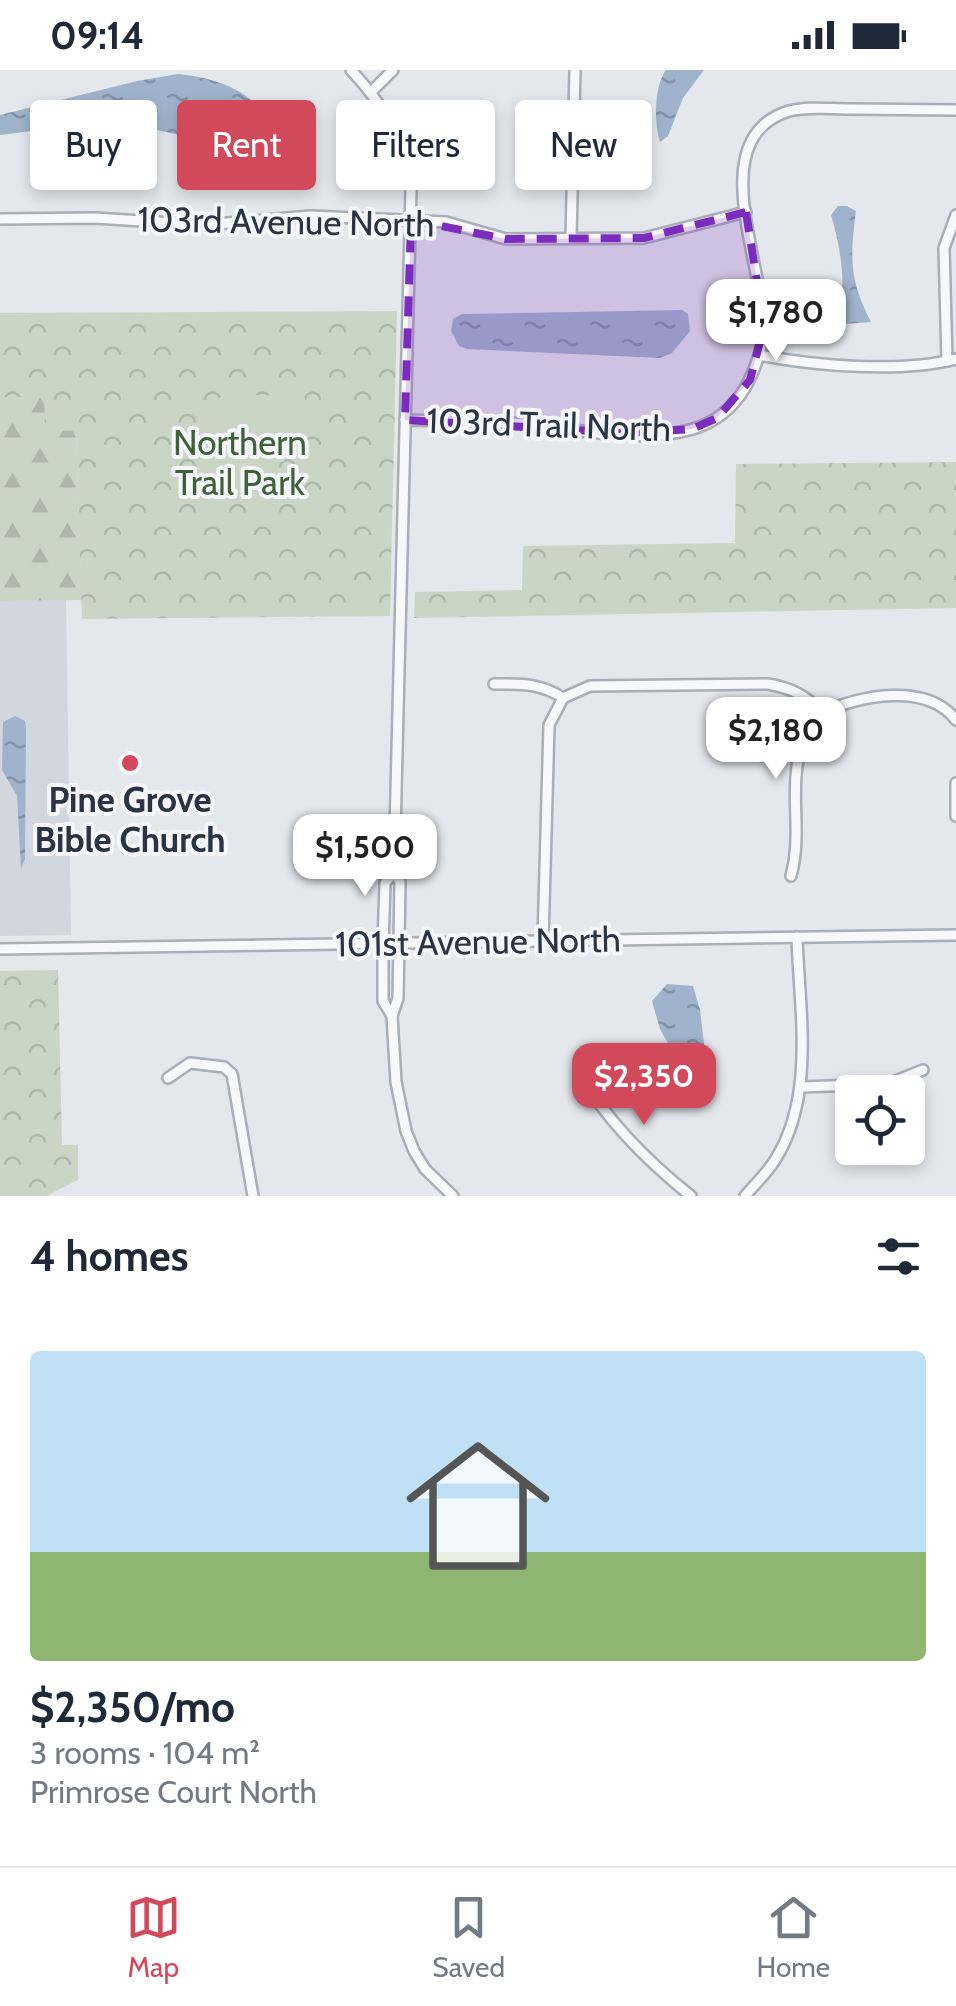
<!DOCTYPE html>
<html lang="en">
<head>
<meta charset="utf-8">
<style>
	body { margin:0; font-family:Cabin,sans-serif; background:#f2f2f3; color:#1f2937; height:100vh; display:flex; flex-direction:column; font-size:38px; white-space:nowrap }
	* { box-sizing:border-box; margin:0 }
	p { font-size:32px; color:#747a83 }
	.icon { flex:none; width:55px; height:55px; fill:none; stroke:currentColor; stroke-width:2; stroke-linecap:round; stroke-linejoin:round }
	.map { position:relative; height:1126px; overflow:hidden }
	.panel { display:flex; flex-direction:column; background:#fff; flex:1 }
	.panel>* { flex:none }
	.banner { position:absolute; left:30px; top:30px; width:898px; height:90px; display:flex; gap:20px }
	.tools { position:absolute; left:835px; top:1005px; display:grid; gap:20px }
	.tools a { display:grid; place-items:center; width:90px; height:90px; border-radius:10px; background:#fff; box-shadow:0 5px 15px #0003; font-size:50px }
	.price { position:absolute; translate:-50% -85px; padding:0 22px; border-radius:20px; background:#fff; color:#222; font-size:32px; line-height:65px; filter:drop-shadow(0 2px 5px #0008) }
	.price::after { content:''; position:absolute; left:50%; top:60px; width:30px; height:22px; margin-left:-15px; background:inherit; clip-path:polygon(0 0,100% 0,50% 100%) }
	.price.on { background:#d1495b; color:#fff }
	ul { padding:0; list-style:none }
	li { display:grid; align-content:center; gap:20px; height:530px; padding:0 30px }
	li+li { border-top:2px solid #e0e1e3 }
	li span { display:grid; place-items:center; height:310px; border-radius:10px; color:#555 }
	li>.icon { margin-inline-start:auto }
	span .icon { width:180px; height:180px; fill:#fffc; stroke-width:1 }
	li b { font-size:42px }
	h2 { display:flex; justify-content:space-between; align-items:center; height:120px; padding:0 30px; font-size:42px }
	.pill { padding:0 35px; border-radius:10px; background:#fff; box-shadow:0 5px 15px #0003; font-size:35px; line-height:90px }
	.pill.on { background:#d1495b; color:#fff }
	.status { display:flex; justify-content:space-between; align-items:center; height:70px; padding:0 50px; background:#fff; direction:ltr }
	.status svg { height:28px; fill:currentColor }
	.menu { display:flex; justify-content:space-around; align-items:center; height:140px; border-top:2px solid #e0e1e3; background:#fff; font-size:28px; color:#747a83 }
	.menu a { display:grid; justify-items:center; gap:5px }
	.menu .on { color:#d1495b }
	.map>svg:first-child { display:block }
	.built { fill:#d2d6de }
	.forest { fill:url(#forest-firs) }
	.park { fill:url(#park-crowns) }
	.pitch { fill:#c9d6c5 }
	.water { fill:url(#water-ripples) }
	.lines { fill:none; stroke-linecap:round; stroke-linejoin:round }
	.street-casing { stroke:#a9aeb7; stroke-width:14 }
	.street { stroke:#f7f8fa; stroke-width:9 }
	.marked { fill:#7b2cbf; fill-opacity:0.2; stroke:#7b2cbf; stroke-width:8; stroke-dasharray:20 12; stroke-linejoin:round }
	.poi-dot { fill:#d1495b; stroke:#f4f6f9; stroke-width:4 }
	.labels { text-anchor:middle; stroke-width:8; stroke-linejoin:round; paint-order:stroke }
	.street-label { font-size:35px; fill:#2b3445; stroke:#f4f6f9 }
	.park-label { font-size:35px; fill:#3f6138; stroke:#f4f6f9 }
	.poi-label { font-size:35px; font-weight:bold; fill:#2b3445; stroke:#f4f6f9 }
</style>
</head>
<body>
<div class="status"><b>09:14</b><svg viewBox="0 0 49 12"><path d="M0 12V9h3v3zM5 12V6h3v6zM10 12V3h3v9zM15 12V0h3v12zM26 1h20v11H26zM47 4h2v5h-2z"/></svg></div>
<div class="map">
<svg width="956" height="1126" viewBox="0 0 956 1126">
	<defs>
		<pattern id="forest-firs" width="22" height="20" patternUnits="userSpaceOnUse" patternTransform="scale(2.5)"><rect width="22" height="20" fill="#c9d6c5"/><path d="M5 1l3.5 6h-7zM16 11l3.5 6h-7z" fill="#adb8ab"/></pattern>
		<pattern id="park-crowns" width="20" height="18" patternUnits="userSpaceOnUse" patternTransform="scale(2.5)"><rect width="20" height="18" fill="#c9d6c5"/><path d="M2 6a3 3 0 1 1 6 0M12 15a3 3 0 1 1 6 0" fill="none" stroke="#adb8ab"/></pattern>
		<pattern id="water-ripples" width="26" height="14" patternUnits="userSpaceOnUse" patternTransform="scale(2.5)"><rect width="26" height="14" fill="#9fb4cc"/><path d="M2 4q2-2 4 0t4 0M15 11q2-2 4 0t4 0" fill="none" stroke="#8293a7"/></pattern>
	</defs>
	<rect width="100%" height="100%" fill="#e4e7ec"/>
	<path class="built" d="M66,530L71,865L0,866V531Z"/>
	<path class="forest" d="M0,327H44L76,360L82,530L0,531Z"/>
	<g class="park">
		<path d="M397,241L390,546L82,549L76,361L45,360L44,327H0V243Z"/>
		<path d="M956,392V538L414,548L415,522L522,520L523,476L735,473L736,394Z"/>
		<path d="M58,900L62,1075H78V1110L46,1126H0V901Z"/>
	</g>
	<path class="pitch" d="M226,323L305,328L302,373L283,392L253,397L215,393L218,329Z"/>
	<g class="water">
		<path d="M666,0H704L683,28L668,66L660,72C654,53 654,16 666,0Z"/>
		<path d="M178,4C211,7 254,19 268,53L263,64C216,83 166,56 117,55C79,55 38,60 0,65V45L137,11Z"/>
		<path d="M838,136H847L856,141C850,189 849,208 871,252L845,254L838,250C847,216 841,179 831,145Z"/>
		<path d="M682,240L688,244L690,261L672,283L660,288L467,279L459,276L451,261L453,249L462,244Z"/>
		<path d="M15,646L25,651L26,658L25,789L21,799L17,726L2,700L3,652Z"/>
		<path d="M667,914L693,916L700,940L710,1023L700,1031L660,959L652,931Z"/>
	</g>
	<g class="lines">
		<g class="street-casing">
			<g id="street">
				<path d="M351,0C386,38 403,68 411,120L394,802L400,812L398,928L392,946L396,1012L406,1061L414,1081L425,1099L453,1126"/>
				<path d="M371,22L393,0"/>
				<path d="M0,149L95,148L205,155L310,146L446,152L506,169L644,168L746,142"/>
				<path d="M571,168L575,0"/>
				<path d="M759,285C817,296 899,303 956,289"/>
				<path d="M947,291L944,178L956,145"/>
				<path d="M405,350C440,351 476,350 511,353C568,357 637,375 693,359C716,352 733,338 745,318C756,299 764,274 763,253C762,190 704,67 789,41C808,36 830,39 850,39C885,39 921,40 956,40"/>
				<path d="M494,614C521,614 540,613 563,628L590,616L768,614C791,618 806,625 822,643C859,625 927,612 956,650"/>
				<path d="M956,713V746"/>
				<path d="M791,806C807,745 776,697 822,643"/>
				<path d="M543,871L549,655L563,628"/>
				<path d="M0,879L956,865"/>
				<path d="M392,946L383,931V873L385,813L394,802"/>
				<path d="M580,1005C609,1053 647,1091 691,1126"/>
				<path d="M168,1008L190,993L224,997L232,1004L253,1126"/>
				<path d="M800,1017L888,1014L923,1000"/>
				<path d="M745,1126C755,1114 767,1103 775,1090C816,1026 799,939 797,867"/>
			</g>
		</g>
		<use href="#street" class="street"/>
	</g>
	<path class="marked" d="M746,142L764,256L750,310L717,348L692,359L625,363L405,350L411,150L506,169L644,168Z"/>
	<circle class="poi-dot" cx="130" cy="693" r="10"/>
	<g class="labels">
		<g class="street-label">
			<text transform="translate(286 152) rotate(1)" y="12">103rd Avenue North</text>
			<text transform="translate(549 355) rotate(2)" y="12">103rd Trail North</text>
			<text transform="translate(478 872) rotate(-1)" y="12">101st Avenue North</text>
		</g>
		<g class="park-label">
			<text x="240" y="385">Northern<tspan x="240" dy="40">Trail Park</tspan></text>
		</g>
		<g class="poi-label">
			<text x="130" y="742">Pine Grove<tspan x="130" dy="40">Bible Church</tspan></text>
		</g>
	</g>
</svg>
<div class="tools">
<a><svg class="icon" aria-label="locate" viewBox="0 0 24 24"><circle cx="12" cy="12" r="6"/><path d="M12 2v4M12 18v4M2 12h4M18 12h4"/></svg></a>
</div>
<b class="price" style="left:776px;top:294px">$1,780</b>
<b class="price" style="left:776px;top:712px">$2,180</b>
<b class="price" style="left:365px;top:829px">$1,500</b>
<b class="price on" style="left:644px;top:1058px">$2,350</b>
<div class="banner">
<a class="pill">Buy</a>
<a class="pill on">Rent</a>
<a class="pill">Filters</a>
<a class="pill">New</a>
</div>
</div>
<section class="panel">
<h2>4 homes<svg class="icon" aria-label="filters" viewBox="0 0 24 24"><path d="M4 7h16M4 17h16"/><circle cx="9" cy="7" r="2"/><circle cx="15" cy="17" r="2"/></svg></h2>
<ul>
<li><span style="background:linear-gradient(#bfe0f5 65%,#8fb573 0)"><svg class="icon" aria-label="home" viewBox="0 0 24 24"><path d="M3 11l9-7 9 7M6 9v11h12V9"/></svg></span><div><b>$2,350/mo</b><p>3 rooms · 104 m²</p><p>Primrose Court North</p></div></li>
</ul>
</section>
<nav class="menu">
<a class="on"><svg class="icon" aria-label="map" viewBox="0 0 24 24"><path d="M3 6l6-2 6 2 6-2v14l-6 2-6-2-6 2zM9 4v14M15 6v14"/></svg>Map</a>
<a><svg class="icon" aria-label="saved" viewBox="0 0 24 24"><path d="M7 4h10v16l-5-4-5 4z"/></svg>Saved</a>
<a><svg class="icon" aria-label="home" viewBox="0 0 24 24"><path d="M3 11l9-7 9 7M6 9v11h12V9"/></svg>Home</a>
</nav>
</body>
</html>
